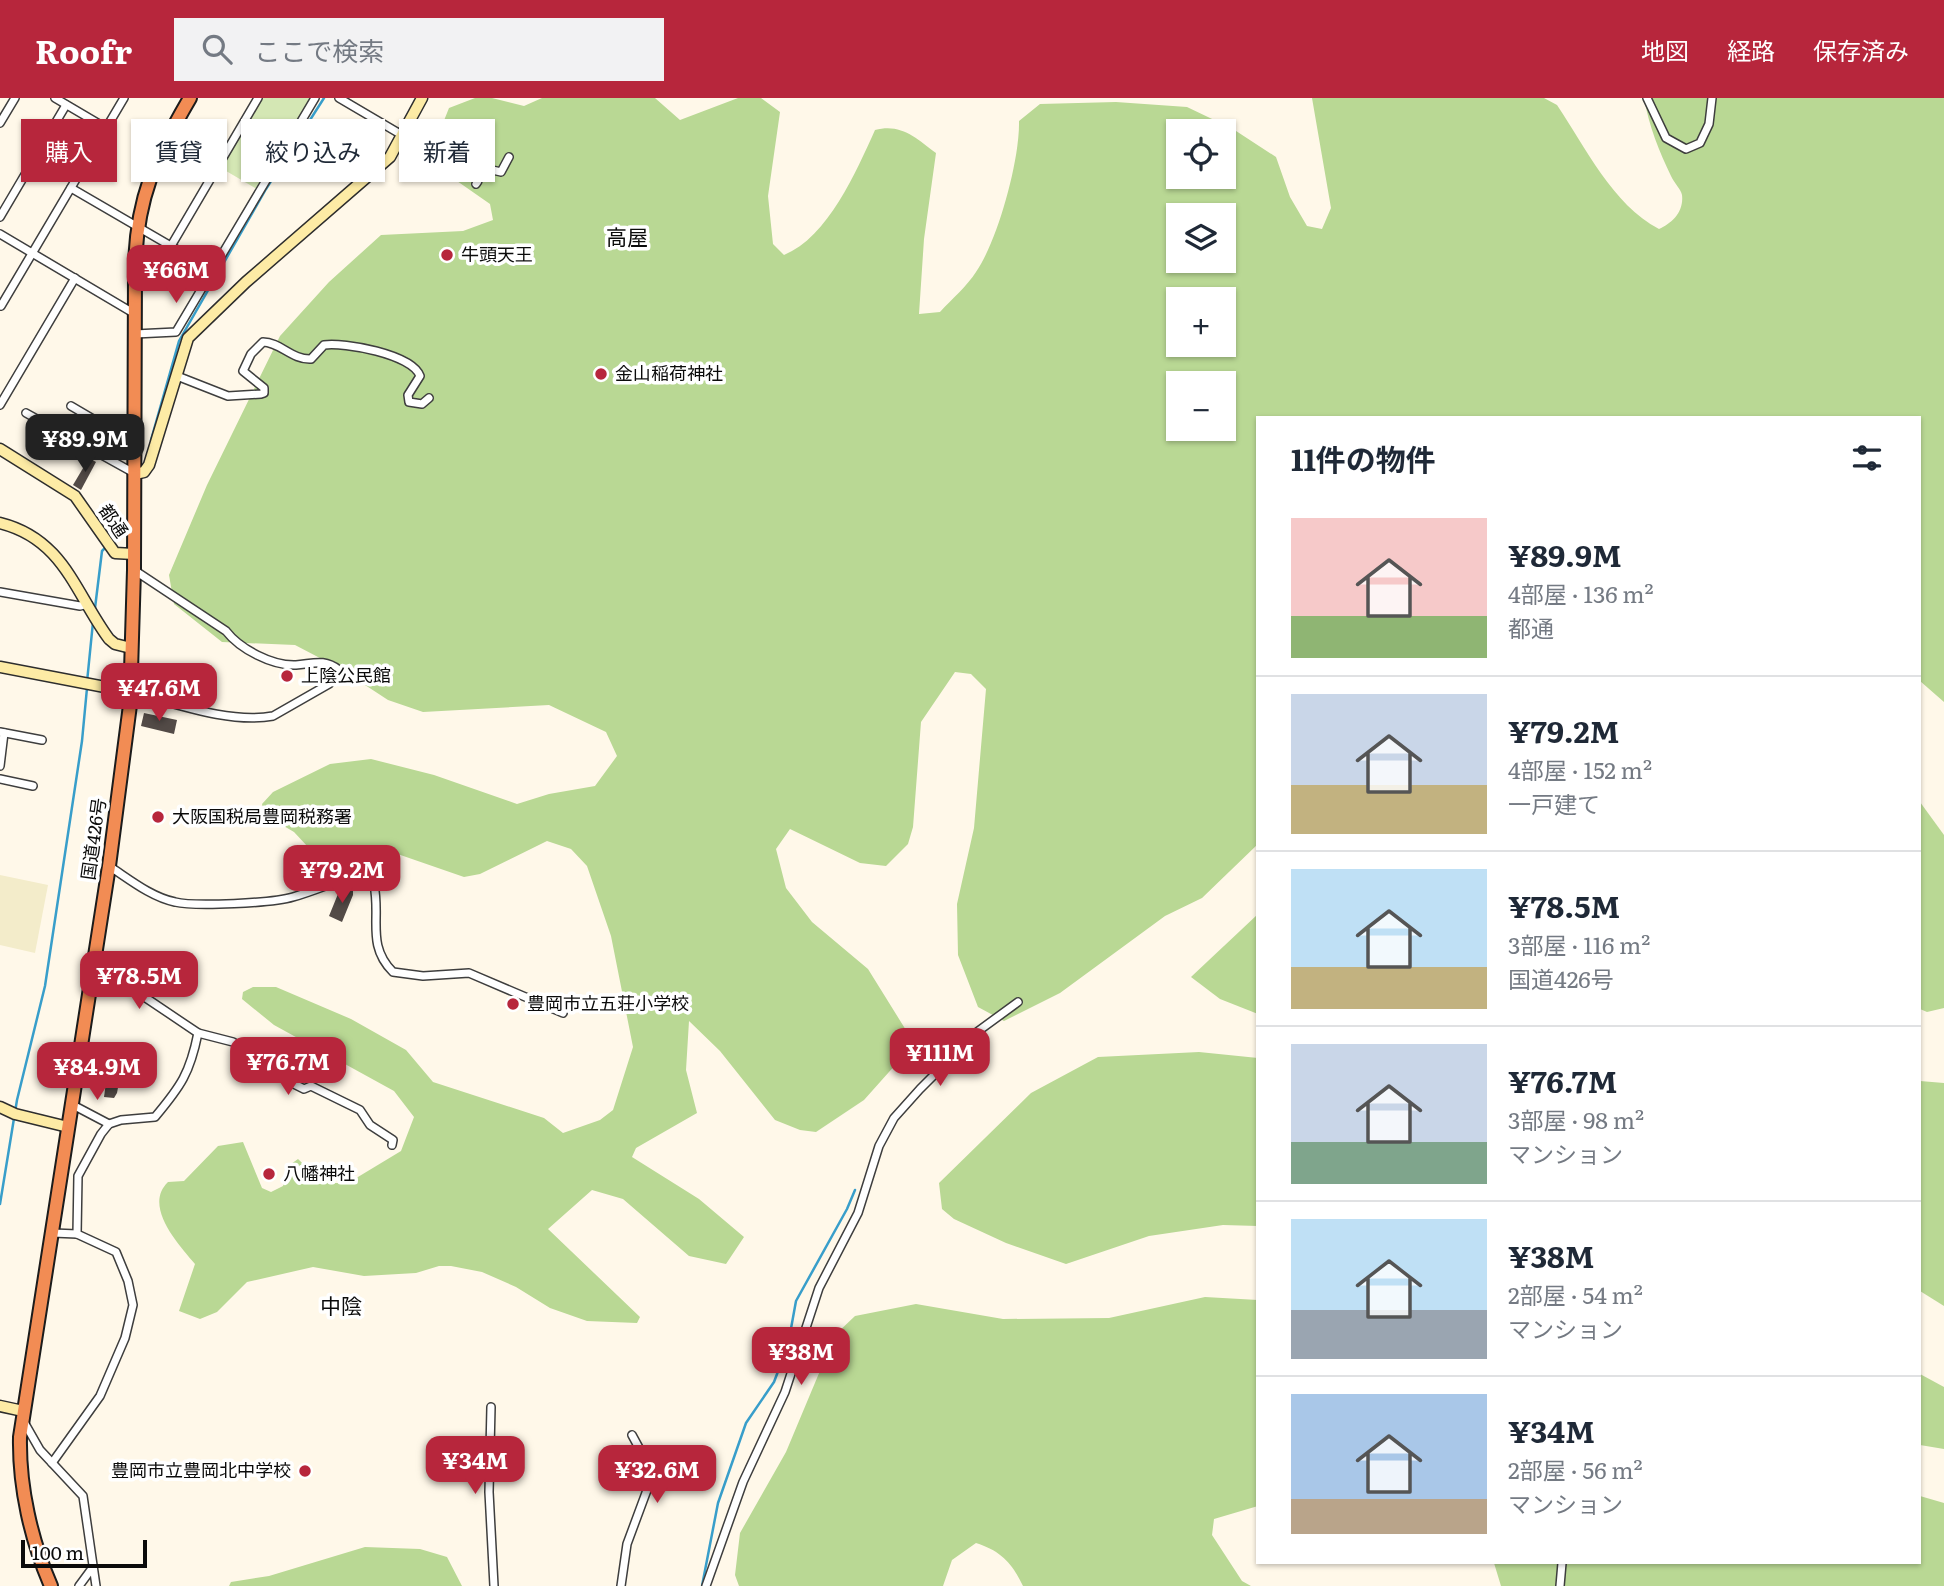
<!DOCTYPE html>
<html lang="ja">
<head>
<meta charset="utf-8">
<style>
	body { margin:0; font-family:Literata,"Noto Sans JP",serif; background:#f2f2f3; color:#1f2937; height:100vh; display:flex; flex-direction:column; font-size:26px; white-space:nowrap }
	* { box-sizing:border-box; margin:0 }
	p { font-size:23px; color:#747a83 }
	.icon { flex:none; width:38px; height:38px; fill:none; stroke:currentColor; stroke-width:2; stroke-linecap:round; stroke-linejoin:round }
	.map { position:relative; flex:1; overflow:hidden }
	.details { position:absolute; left:1256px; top:318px; width:665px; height:1148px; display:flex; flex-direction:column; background:#fff; border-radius:0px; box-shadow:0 2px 5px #0004 }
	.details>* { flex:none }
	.top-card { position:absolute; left:21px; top:21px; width:665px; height:63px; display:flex; gap:14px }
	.tools { position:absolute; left:1166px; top:21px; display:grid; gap:14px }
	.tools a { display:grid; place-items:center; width:70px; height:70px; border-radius:0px; background:#fff; box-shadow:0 2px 5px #0004; font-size:35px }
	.scale { position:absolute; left:21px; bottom:18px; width:126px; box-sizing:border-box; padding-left:7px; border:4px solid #0b0b0b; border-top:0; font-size:19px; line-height:24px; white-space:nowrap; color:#0b0b0b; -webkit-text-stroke:5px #fff; paint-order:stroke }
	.price { position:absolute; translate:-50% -60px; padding:0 16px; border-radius:14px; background:#b7263c; color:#fff; font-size:23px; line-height:46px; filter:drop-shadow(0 2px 4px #0008) }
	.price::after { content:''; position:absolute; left:50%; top:42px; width:21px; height:16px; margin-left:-10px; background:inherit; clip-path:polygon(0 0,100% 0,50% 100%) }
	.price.on { background:#222; color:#fff }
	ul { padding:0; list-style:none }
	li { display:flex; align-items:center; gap:21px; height:175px; padding:0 35px }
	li+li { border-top:2px solid #e0e1e3 }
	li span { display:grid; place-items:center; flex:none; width:196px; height:140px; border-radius:0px; color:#555 }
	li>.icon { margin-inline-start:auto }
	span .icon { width:84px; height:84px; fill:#fffc; stroke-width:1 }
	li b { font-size:30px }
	h2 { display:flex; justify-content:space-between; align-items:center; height:84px; padding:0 35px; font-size:30px }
	.pill { padding:0 24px; border-radius:0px; background:#fff; box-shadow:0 2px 5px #0004; font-size:24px; line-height:63px }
	.pill.on { background:#b7263c; color:#fff }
	header { display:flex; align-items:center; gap:42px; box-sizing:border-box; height:98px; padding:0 35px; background:#b7263c; color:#fff }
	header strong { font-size:33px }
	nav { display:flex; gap:38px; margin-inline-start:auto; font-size:24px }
	.search { width:490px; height:63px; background:#f2f2f3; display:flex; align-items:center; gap:18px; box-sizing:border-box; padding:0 24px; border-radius:0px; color:#747a83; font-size:26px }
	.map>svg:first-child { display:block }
	.farmland { fill:#f3ecca }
	.green { fill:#d4e7b4 }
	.forest { fill:#b9d894; fill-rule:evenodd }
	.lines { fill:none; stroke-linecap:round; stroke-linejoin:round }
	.stream { stroke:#389eca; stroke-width:2.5 }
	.building { fill:#534b47 }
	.street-casing { stroke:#3e3e3e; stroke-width:10 }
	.secondary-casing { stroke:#2d2d2d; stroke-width:13 }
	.highway-casing { stroke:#1c1c1c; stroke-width:16 }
	.street { stroke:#fff; stroke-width:7 }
	.secondary { stroke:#fdeba5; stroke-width:10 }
	.highway { stroke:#f28c54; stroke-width:12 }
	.poi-dot { fill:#b7263c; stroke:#fff; stroke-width:2.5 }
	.labels { text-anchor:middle; stroke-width:7; stroke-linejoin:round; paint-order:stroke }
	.poi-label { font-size:18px; fill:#0b0b0b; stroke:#fff; text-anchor:start }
	.street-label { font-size:18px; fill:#0b0b0b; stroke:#fff }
	.quarter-label { font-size:21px; fill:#0b0b0b; stroke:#fff }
</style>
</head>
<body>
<header>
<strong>Roofr</strong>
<div class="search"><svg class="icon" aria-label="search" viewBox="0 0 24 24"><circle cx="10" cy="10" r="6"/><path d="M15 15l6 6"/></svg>ここで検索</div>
<nav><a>地図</a><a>経路</a><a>保存済み</a></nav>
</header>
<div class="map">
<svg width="1944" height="1488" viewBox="0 0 1944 1488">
	<rect width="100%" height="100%" fill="#fff8e9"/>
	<path class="farmland" d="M0,777L48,787L35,855L0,847Z"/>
	<path class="green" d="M262,0H312L257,91L221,70Z"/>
	<g class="forest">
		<path d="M475,0H492L524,8L542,0H655L680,22L738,0H761L780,14L768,98L773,146L784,157C828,139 856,74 875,32C901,25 916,40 936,55L924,141L919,216L940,214C952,201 967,188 976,174C998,142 1020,61 1019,23L1040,6L1116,4L1187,9L1233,31L1276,59L1290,99L1307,128L1322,131L1331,110L1312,0H1544L1557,7C1586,50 1612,106 1659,131C1672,125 1684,114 1682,97C1681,91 1674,85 1671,78C1659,53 1649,28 1644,0H1944V604L1920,583V320H1258V746L1202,800L1165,818L1060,895L1004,923L978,909L958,857L957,806L974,730L986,591L971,576L955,574L921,624L913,729L908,746L886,768L860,765L790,731L776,751L786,790L812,824L868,871L909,937L897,965L864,1002L816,1034L800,1032L775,1022L720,953L689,923L686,972L697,1015L636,1050L632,1059L699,1101L744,1139L726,1166L689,1158L623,1101L592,1092L548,1131L640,1219L637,1225L587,1223L550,1210L516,1189L482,1174L451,1168H439L416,1175L364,1178L313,1169L247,1184L217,1214L200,1221L179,1213L195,1166C178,1146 143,1108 168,1084L184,1083L218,1048L243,1044L262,1090L271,1094L283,1088L291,1066L298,1061L323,1085H348L401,1053L414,1019L394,993L274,927L242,901L243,894L253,889H276L351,921L406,952L433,984L544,1020L563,1035L600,1022L613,1012L633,949L611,838L587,768L571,751L547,743L480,776L464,779L386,752L358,749L332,756L308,749L294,734L265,717L262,706L273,694L330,666L371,661L434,677L517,706L549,696L595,688L617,658L606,634L549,607L423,614L388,602L339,570L295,547L222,544L174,506L169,477L207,387L280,238L329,184L381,137L463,133L493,122L490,106L457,83L448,66L441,30L449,10ZM1178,33H1223V79H1178ZM1178,117H1223V163H1178ZM1178,201H1223V247H1178ZM1178,285H1223V331H1178Z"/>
		<path d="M1920,704L1944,737V910L1927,914L1920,911Z"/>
		<path d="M1258,816V916L1220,901L1191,879Z"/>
		<path d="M1199,954L1258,960V1128L1223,1127L1149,1138L1066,1166L1006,1145L954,1121L942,1111L939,1085L1031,995L1098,959Z"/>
		<path d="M1920,983L1944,985V1208L1920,1193Z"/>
		<path d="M1205,1199L1258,1202V1408L1214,1421L1212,1437L1242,1483L1251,1488H1023C1012,1465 1001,1453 976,1445L952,1462L943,1488H739L735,1477L740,1435L786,1354L835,1237L855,1218L916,1206L1003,1221L1109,1220Z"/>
		<path d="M1920,1276L1944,1289V1351L1920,1347Z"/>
		<path d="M1920,1398L1944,1405V1488H1501L1494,1465H1920Z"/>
		<path d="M365,1449L420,1451L447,1459L462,1488H229L231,1484L269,1478Z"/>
	</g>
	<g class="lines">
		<g class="stream">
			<path d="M151,342L179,243L266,91L324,0"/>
			<path d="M111,445L116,440L119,430"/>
			<path d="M95,510L102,453L106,449"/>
			<path d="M87,584L93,524"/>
			<path d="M0,1106L17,1002L45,888L82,643L87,590"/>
			<path d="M702,1488L718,1405L746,1325L774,1284L788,1247L796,1203L847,1111L855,1092"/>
		</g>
	</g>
	<g class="building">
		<path d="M89,360L96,364L81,392L73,387Z"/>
		<path d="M144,615L177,622L174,636L141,628Z"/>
		<path d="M347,790L353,792V797L342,824L329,818L340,791L345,794Z"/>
		<path d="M107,977L120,979L117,995L114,1000L104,999Z"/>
	</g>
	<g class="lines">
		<g class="street-casing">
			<g id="street">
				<path d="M55,0L106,30"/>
				<path d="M339,0L441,60L501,74L509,59"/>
				<path d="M1647,0L1666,40L1686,51L1700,45L1709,26L1712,0"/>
				<path d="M0,25L15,0"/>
				<path d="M467,66L478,83L476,86"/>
				<path d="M71,90L212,172"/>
				<path d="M0,119L66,7"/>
				<path d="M0,136L135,216"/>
				<path d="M171,148L258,0"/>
				<path d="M1,208L124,0"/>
				<path d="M135,236L176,234L315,0"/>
				<path d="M177,278L228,298L261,296L264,295V290L243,273L251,256L263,244C280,244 292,262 311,261L324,247C344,244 412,256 420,278L408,297L409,304L422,306L429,300"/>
				<path d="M0,307L75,180"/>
				<path d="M71,308L134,345"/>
				<path d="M26,315L134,375"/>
				<path d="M0,494L80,508L88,506"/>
				<path d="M131,594C174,605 229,626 273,618L329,586L339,572C324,560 312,566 296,567C272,568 240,551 226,533L134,472"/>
				<path d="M0,634L42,642"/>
				<path d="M0,668L4,635"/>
				<path d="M0,681L33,688"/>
				<path d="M109,768C129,781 151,799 175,804C195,809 273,805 293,799C314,793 334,784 354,778L365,780L374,787C381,820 366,847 393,874L423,878L469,875L563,915"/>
				<path d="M92,871L146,900L198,935L233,944L257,958L286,982L304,991L311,988L360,1012L370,1027L393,1042L392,1047"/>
				<path d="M71,1006L109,1026"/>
				<path d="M53,1135L77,1136"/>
				<path d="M491,1309L489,1394L494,1488"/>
				<path d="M24,1324L40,1352L83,1398L96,1488"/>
				<path d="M52,1365L100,1298L125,1240L133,1207L128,1183L116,1154L77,1136L78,1078L101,1036L109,1026L121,1022L155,1019C181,988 190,975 198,935"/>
				<path d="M79,1488L93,1469"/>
				<path d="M621,1488L627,1446L650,1384L651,1372L632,1337"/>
				<path d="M706,1488L743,1384L785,1294L819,1190L858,1115L879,1048L894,1020L920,991L977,934L1018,904"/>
				<path d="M1560,1488L1562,1465"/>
			</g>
		</g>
		<g class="secondary-casing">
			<g id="secondary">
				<path d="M0,351L75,398L115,455L134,456"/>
				<path d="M135,376L144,374L149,367L188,240L246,184L390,59L422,0"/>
				<path d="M0,425C64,441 75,495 109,541L115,546L131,550"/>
				<path d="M0,569L131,594"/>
				<path d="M0,1009L15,1016L68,1029"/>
				<path d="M0,1308L23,1313"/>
			</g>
		</g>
		<g class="highway-casing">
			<path id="highway" d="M51,1488C31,1442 19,1389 20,1339L109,768L130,607L134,472L135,170C136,101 156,58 190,0"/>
		</g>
		<use href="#street" class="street"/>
		<use href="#secondary" class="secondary"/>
		<use href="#highway" class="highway"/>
	</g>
	<g class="poi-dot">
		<circle cx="447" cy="157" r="7"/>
		<circle cx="601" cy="276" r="7"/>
		<circle cx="287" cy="578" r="7"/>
		<circle cx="158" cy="719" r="7"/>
		<circle cx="513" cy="906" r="7"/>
		<circle cx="269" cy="1076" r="7"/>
		<circle cx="305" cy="1373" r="7"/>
	</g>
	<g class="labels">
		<g class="poi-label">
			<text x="461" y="163">牛頭天王</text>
			<text x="615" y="282">金山稲荷神社</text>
			<text x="301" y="584">上陰公民館</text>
			<text x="172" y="725">大阪国税局豊岡税務署</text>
			<text x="527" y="912">豊岡市立五荘小学校</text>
			<text x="283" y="1082">八幡神社</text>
			<text x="291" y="1379" text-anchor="end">豊岡市立豊岡北中学校</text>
		</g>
		<g class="street-label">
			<text transform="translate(113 423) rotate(56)" y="6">都通</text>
			<text transform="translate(94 741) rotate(-82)" y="6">国道426号</text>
		</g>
		<g class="quarter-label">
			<text x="627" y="147">高屋</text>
			<text x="341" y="1216">中陰</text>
		</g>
	</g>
</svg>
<div class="tools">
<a><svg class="icon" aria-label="locate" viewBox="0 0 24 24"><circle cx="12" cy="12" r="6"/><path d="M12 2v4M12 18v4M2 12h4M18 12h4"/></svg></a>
<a><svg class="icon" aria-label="layers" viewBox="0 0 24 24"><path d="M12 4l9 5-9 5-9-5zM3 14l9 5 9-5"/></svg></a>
<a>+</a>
<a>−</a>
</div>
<div class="scale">100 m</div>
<b class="price" style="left:176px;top:207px">¥66M</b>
<b class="price on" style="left:85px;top:376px">¥89.9M</b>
<b class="price" style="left:159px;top:625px">¥47.6M</b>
<b class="price" style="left:342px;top:807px">¥79.2M</b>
<b class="price" style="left:139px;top:913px">¥78.5M</b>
<b class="price" style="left:940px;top:990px">¥111M</b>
<b class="price" style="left:288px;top:999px">¥76.7M</b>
<b class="price" style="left:97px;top:1004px">¥84.9M</b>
<b class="price" style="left:801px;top:1289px">¥38M</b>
<b class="price" style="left:475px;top:1398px">¥34M</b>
<b class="price" style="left:657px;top:1407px">¥32.6M</b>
<div class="top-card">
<a class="pill on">購入</a>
<a class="pill">賃貸</a>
<a class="pill">絞り込み</a>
<a class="pill">新着</a>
</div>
<section class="details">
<h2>11件の物件<svg class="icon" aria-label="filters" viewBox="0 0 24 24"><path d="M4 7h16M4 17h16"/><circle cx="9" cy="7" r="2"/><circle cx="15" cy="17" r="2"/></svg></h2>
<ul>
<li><span style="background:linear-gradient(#f6c9c9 70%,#8fb573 0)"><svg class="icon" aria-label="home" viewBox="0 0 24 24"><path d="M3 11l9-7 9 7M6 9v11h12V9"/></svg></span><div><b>¥89.9M</b><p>4部屋 · 136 m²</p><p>都通</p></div></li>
<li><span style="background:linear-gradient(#c9d6e8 65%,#c2b280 0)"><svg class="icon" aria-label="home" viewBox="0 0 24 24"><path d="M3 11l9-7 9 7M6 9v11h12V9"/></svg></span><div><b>¥79.2M</b><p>4部屋 · 152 m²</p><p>一戸建て</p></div></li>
<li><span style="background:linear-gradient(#bfe0f5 70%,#c2b280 0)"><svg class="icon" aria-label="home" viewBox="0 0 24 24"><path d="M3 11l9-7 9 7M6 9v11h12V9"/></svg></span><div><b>¥78.5M</b><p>3部屋 · 116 m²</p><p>国道426号</p></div></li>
<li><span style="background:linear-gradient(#c9d6e8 70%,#7fa58c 0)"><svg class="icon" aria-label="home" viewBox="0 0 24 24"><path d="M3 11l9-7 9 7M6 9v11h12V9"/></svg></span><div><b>¥76.7M</b><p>3部屋 · 98 m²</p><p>マンション</p></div></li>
<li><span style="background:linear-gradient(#bfe0f5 65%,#9aa5b1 0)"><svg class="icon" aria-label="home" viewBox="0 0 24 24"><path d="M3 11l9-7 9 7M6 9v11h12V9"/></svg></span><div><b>¥38M</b><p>2部屋 · 54 m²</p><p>マンション</p></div></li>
<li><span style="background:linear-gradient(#a9c7e8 75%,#b9a48a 0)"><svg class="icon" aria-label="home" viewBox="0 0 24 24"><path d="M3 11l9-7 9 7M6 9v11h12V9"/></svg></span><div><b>¥34M</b><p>2部屋 · 56 m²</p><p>マンション</p></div></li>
</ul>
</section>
</div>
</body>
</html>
